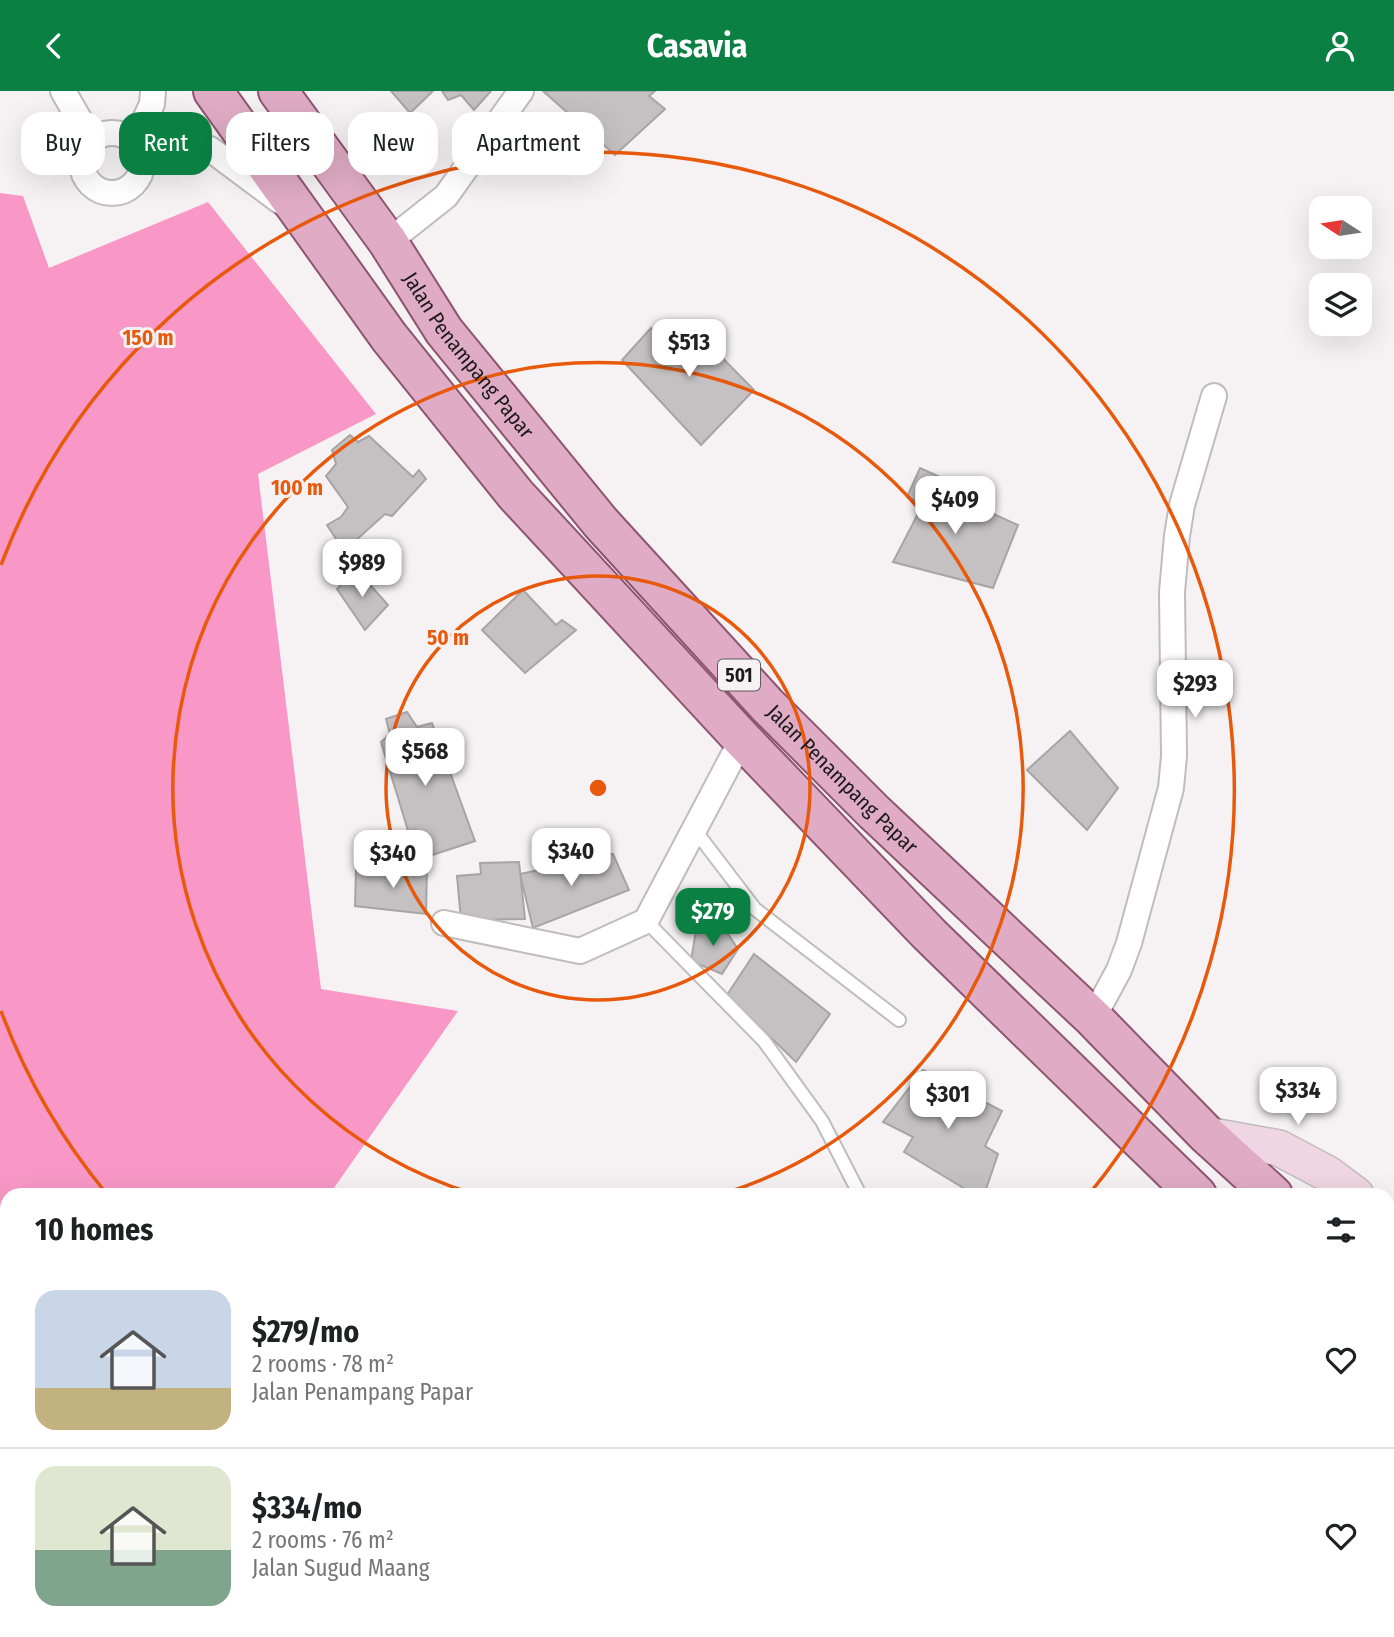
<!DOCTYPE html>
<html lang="en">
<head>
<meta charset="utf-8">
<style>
	body { margin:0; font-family:"Fira Sans Condensed",sans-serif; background:#f6f6f6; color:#202124; height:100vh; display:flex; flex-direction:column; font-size:26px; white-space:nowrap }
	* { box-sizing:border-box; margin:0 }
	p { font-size:23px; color:#757577 }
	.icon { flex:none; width:38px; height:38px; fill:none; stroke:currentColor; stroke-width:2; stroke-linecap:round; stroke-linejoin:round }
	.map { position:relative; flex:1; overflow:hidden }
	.side { position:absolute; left:0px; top:1097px; width:1395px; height:450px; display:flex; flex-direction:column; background:#fff; border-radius:21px 21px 0 0; box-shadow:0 7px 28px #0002 }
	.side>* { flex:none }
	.hud { position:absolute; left:21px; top:21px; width:700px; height:63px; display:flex; gap:14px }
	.needle { width:46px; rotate:282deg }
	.controls { position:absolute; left:1309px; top:105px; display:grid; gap:14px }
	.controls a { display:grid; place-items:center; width:63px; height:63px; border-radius:14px; background:#fff; box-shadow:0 7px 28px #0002; font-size:35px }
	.price { position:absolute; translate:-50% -60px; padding:0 16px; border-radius:14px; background:#fff; color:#222; font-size:23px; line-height:46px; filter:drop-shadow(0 2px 4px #0008) }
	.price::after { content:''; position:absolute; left:50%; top:42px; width:21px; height:16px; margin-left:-10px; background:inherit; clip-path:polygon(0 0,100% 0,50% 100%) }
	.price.selected { background:#0b8043; color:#fff }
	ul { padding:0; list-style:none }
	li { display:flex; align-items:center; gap:21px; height:175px; padding:0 35px }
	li+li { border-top:2px solid #e0e0e0 }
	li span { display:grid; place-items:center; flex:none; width:196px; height:140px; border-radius:21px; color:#555 }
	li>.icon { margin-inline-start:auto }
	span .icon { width:84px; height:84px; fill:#fffc; stroke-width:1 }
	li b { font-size:30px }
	h2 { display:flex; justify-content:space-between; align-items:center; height:84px; padding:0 35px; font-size:30px }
	.chip { padding:0 24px; border-radius:21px; background:#fff; box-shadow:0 7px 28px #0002; font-size:24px; line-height:63px }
	.chip.selected { background:#0b8043; color:#fff }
	header { display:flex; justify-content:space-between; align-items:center; height:91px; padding:0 35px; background:#0b8043; color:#fff; font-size:32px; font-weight:700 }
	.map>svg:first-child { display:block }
	.forest { fill:#f998c6 }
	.building { fill:#c5c1c3; stroke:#a7a4a5; stroke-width:2 }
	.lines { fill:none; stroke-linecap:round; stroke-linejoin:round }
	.lane-casing { stroke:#c0bcbe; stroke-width:16 }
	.street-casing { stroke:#c0bcbe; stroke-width:28 }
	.secondary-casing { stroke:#c0bcbe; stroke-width:38 }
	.primary-casing { stroke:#8e5570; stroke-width:42 }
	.lane { stroke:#fff; stroke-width:12 }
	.street { stroke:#fff; stroke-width:24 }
	.secondary { stroke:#f0d6e2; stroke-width:35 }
	.primary { stroke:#e0acc5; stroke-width:38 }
	.ring { fill:none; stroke:#e8590c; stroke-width:3.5 }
	.labels { text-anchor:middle; stroke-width:6; stroke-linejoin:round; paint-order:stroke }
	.shield { fill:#f6f2f3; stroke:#5d5b5b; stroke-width:2 }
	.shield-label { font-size:19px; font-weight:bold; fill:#1b1a1a }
	.street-label { font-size:21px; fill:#1b1a1a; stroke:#f6f2f3 }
	.centre { fill:#e8590c; stroke:#f6f2f3; stroke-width:3.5 }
	.ring-label { font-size:21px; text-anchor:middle; font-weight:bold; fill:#e8590c; stroke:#f6f2f3; stroke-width:6; stroke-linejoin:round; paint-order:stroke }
</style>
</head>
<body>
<header><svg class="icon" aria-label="back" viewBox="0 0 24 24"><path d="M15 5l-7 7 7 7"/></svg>Casavia<svg class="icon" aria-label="person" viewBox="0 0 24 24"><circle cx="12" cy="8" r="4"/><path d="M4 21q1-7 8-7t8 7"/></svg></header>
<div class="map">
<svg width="1394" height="1546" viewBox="0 0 1394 1546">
	<rect width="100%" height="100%" fill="#f6f2f3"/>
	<path class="forest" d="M0,102L23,105L49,177L208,111L376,323L258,383L321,898L458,920L329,1104H7V1540H27L23,1546H0Z"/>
	<g class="building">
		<path d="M391,0H433L410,22Z"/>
		<path d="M442,0H491L474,19L461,4L448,9Z"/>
		<path d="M543,0H655L649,5L665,18L615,64Z"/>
		<path d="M687,231L754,299L701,354L622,269L651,237L664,249Z"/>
		<path d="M350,344L358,351L369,345L413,386L419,379L426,388L392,425L385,423L344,460L327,434L341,426L348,416L326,385L336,373L332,359Z"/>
		<path d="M920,377L951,391L941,417L954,423L962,404L989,421L1018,434L993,497L893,471L923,413L907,406Z"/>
		<path d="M356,478L388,514L365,539L337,498Z"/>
		<path d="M523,499L556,534L562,529L576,539L525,582L482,539Z"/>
		<path d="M407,621L417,636L432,632L475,750L417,769L381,651L390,643L386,628Z"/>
		<path d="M1070,640L1118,697L1087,739L1027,679Z"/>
		<path d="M613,763L629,799L533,837L520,783Z"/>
		<path d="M519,771L525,828L461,829L457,785L481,783L480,772Z"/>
		<path d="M396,775L427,776L426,823L355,815L356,779L395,785Z"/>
		<path d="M697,833L722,834L738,858L722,883L691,870Z"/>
		<path d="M754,863L830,923L796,971L727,904Z"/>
		<path d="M923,979L1002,1020L985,1055L998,1063L984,1104H975L904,1061L913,1046L883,1031Z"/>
	</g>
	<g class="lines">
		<g class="lane-casing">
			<g id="lane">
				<path d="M694,738L755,818L899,929"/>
				<path d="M646,830L764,950L822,1030L860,1104"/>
			</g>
		</g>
		<g class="street-casing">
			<g id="street">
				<path d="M63,0L91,49"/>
				<circle cx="112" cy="72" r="30"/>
				<path d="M134,52L152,13L153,0"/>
				<path d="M141,63L190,54L210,58L281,111"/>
				<path d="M388,151L446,105L521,0"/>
				<path d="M444,832L580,860L646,830L742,648"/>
				<path d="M1093,927L1119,879L1129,852L1171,697L1174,665L1172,501L1177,445L1182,414L1214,305"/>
				<path d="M1388,1456L1394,1447"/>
				<path d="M1311,1546L1317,1540"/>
			</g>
		</g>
		<g class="secondary-casing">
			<g id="secondary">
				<path d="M1207,1044L1279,1057L1328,1083L1356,1104"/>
				<path d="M1388,1129L1394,1134"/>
			</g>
		</g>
		<g class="primary-casing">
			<g id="primary">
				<path d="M213,0L389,246L516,404L742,648L929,843L1197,1104"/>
				<path id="s1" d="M278,0L388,151L444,240L601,432L767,614L874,721L1093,927L1207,1044L1273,1104"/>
				<path d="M1388,1211L1394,1217"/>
				<path d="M1388,1276L1394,1282"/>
				<path d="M1388,1362L1394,1370"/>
			</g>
		</g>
		<use href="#lane" class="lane"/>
		<use href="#street" class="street"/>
		<use href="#secondary" class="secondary"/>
		<use href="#primary" class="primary"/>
	</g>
	<g class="ring">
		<circle cx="598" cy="697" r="212"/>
		<path d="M474 1103A425 425 0 1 1 722 1103"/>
		<path d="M106 1102A637 637 0 0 1 1 920M1 474A637 637 0 1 1 1090 1102"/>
	</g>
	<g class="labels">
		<rect class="shield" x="718" y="568.5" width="42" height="31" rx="5"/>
		<g class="shield-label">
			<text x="739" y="591">501</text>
		</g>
		<g class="street-label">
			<text dy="7" stroke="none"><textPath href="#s1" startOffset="326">Jalan Penampang Papar</textPath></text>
			<text dy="7" stroke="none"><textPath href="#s1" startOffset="892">Jalan Penampang Papar</textPath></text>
		</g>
	</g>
	<circle cx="598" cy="697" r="10" class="centre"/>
	<g class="ring-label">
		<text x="148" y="254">150 m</text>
		<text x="297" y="404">100 m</text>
		<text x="448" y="554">50 m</text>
	</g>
</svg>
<div class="controls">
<a><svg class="needle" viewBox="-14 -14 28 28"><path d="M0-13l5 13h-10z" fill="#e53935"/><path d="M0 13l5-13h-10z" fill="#757577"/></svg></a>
<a><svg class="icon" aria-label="layers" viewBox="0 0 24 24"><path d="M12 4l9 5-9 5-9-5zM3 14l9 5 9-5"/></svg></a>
</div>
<b class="price" style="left:689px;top:288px">$513</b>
<b class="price" style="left:955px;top:445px">$409</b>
<b class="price" style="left:362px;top:508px">$989</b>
<b class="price" style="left:1195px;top:629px">$293</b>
<b class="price" style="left:425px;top:697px">$568</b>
<b class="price" style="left:571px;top:797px">$340</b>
<b class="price" style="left:393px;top:799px">$340</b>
<b class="price selected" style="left:713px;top:857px">$279</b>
<b class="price" style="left:1298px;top:1036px">$334</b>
<b class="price" style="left:948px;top:1040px">$301</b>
<div class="hud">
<a class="chip">Buy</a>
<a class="chip selected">Rent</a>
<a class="chip">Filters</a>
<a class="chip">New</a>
<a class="chip">Apartment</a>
</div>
<section class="side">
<h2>10 homes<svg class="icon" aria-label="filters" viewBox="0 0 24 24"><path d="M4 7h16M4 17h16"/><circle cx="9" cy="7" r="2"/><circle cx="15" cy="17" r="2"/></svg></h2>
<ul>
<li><span style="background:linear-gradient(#c9d6e8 70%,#c2b280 0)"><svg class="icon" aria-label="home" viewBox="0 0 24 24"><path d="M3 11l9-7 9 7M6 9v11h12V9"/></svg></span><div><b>$279/mo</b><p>2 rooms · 78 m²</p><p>Jalan Penampang Papar</p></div><svg class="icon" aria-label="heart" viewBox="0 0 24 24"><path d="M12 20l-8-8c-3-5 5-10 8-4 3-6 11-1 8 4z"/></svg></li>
<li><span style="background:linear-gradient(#dfe7d0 60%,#7fa58c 0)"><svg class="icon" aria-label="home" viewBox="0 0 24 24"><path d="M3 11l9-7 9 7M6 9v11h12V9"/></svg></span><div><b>$334/mo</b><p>2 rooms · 76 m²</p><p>Jalan Sugud Maang</p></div><svg class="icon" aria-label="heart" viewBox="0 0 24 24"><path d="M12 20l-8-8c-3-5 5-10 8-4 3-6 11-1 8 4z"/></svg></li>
</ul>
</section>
</div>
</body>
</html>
